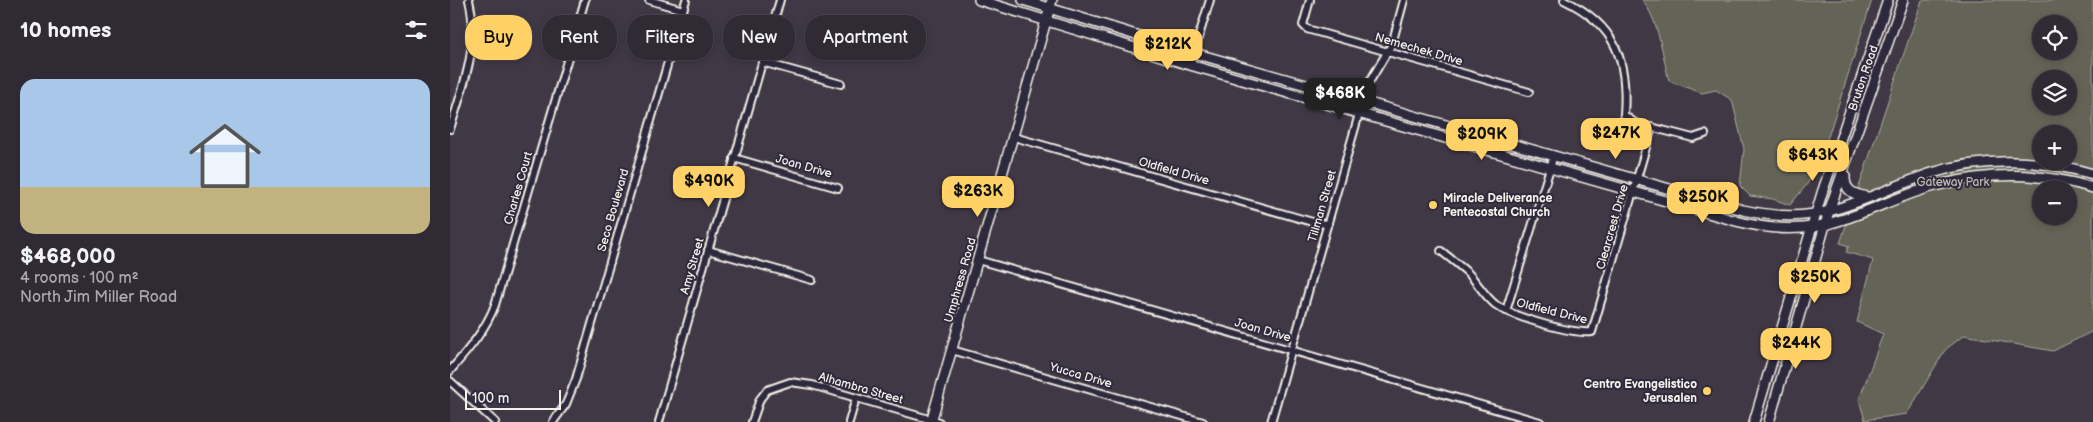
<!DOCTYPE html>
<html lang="en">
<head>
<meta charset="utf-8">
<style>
	body { margin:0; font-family:"Balsamiq Sans",sans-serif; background:#3c3640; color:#f1f3f6; height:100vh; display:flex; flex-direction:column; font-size:19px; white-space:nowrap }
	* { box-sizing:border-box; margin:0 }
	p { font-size:16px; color:#a8a7ac }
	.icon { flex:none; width:28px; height:28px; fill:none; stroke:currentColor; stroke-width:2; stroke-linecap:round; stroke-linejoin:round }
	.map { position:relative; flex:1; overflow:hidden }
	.sheet { display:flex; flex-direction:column; background:#302a34; width:450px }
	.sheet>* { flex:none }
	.guide { position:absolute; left:15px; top:15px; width:475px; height:45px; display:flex; gap:10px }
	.buttons { position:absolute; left:1582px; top:15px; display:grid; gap:10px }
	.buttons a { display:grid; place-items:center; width:45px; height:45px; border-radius:50%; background:#302a34; box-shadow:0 2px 8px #0003,0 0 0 1px #4b464f; font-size:25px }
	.scale { position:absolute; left:15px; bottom:12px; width:96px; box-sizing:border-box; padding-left:5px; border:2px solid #f4f1e8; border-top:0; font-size:14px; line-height:18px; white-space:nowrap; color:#f4f1e8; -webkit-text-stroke:4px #2f2a3d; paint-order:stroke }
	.price { position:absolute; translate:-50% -42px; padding:0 11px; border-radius:10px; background:#ffd166; color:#111; font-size:16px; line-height:32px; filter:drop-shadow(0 1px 2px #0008) }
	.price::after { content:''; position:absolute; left:50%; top:30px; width:15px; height:11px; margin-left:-8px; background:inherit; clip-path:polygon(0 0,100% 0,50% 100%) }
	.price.selected { background:#222; color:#fff }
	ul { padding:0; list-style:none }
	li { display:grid; align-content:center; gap:10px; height:265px; padding:0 20px }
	li span { display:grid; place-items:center; height:155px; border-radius:15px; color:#555 }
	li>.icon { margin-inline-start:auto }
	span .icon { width:90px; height:90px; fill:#fffc; stroke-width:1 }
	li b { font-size:21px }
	h2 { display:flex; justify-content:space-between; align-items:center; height:60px; padding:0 20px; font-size:21px }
	.chip { padding:0 18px; border-radius:20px; background:#302a34; box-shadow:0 2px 8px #0003,0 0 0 1px #4b464f; font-size:18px; line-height:45px }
	.chip.selected { background:#ffd166; color:#111 }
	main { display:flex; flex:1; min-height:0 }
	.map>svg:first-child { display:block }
	.green { fill:#636456; stroke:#acaa9f; fill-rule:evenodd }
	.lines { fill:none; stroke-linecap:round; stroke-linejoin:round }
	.street-casing { stroke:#f4f1e8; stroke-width:10 }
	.secondary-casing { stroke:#f4f1e8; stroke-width:12 }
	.street { stroke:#2f2a3d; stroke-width:6 }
	.secondary { stroke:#2f2a3d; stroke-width:9 }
	.poi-dot { fill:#ffd166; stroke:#2f2a3d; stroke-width:2 }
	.labels { text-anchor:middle; stroke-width:4; stroke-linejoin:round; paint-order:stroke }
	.street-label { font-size:12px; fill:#f4f1e8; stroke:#2f2a3d }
	.park-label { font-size:12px; fill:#bab9ae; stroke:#2f2a3d }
	.poi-label { font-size:12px; font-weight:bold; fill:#f4f1e8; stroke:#2f2a3d; text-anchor:start }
</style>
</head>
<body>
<main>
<section class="sheet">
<h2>10 homes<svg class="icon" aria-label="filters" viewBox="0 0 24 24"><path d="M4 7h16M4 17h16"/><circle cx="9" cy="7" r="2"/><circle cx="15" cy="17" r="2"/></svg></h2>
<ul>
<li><span style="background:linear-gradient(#a9c7e8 70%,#c2b280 0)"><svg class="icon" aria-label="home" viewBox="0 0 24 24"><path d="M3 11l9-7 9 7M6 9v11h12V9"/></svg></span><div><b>$468,000</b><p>4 rooms · 100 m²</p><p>North Jim Miller Road</p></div></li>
</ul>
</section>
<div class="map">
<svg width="1643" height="422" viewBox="0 0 1643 422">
	<rect width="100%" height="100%" fill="#403845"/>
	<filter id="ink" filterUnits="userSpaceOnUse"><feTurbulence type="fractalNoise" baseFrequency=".02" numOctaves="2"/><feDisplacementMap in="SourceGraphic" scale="10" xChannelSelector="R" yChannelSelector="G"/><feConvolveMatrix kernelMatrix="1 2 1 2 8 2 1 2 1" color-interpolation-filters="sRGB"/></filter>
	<g filter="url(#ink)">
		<g class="green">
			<path d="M1192,0H1422L1378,137L1358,183L1340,205L1323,199L1300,196L1290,186L1294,149L1282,100L1266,90L1252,93L1219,81C1213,57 1208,18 1192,0Z"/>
			<path d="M1472,0H1643V331L1603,351L1514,335L1495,350L1457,414L1415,420L1409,400L1433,334L1407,322L1423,260L1396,252L1399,246L1390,243ZM1591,24H1619V51H1591ZM1591,79H1619V106H1591ZM1591,134H1619V161H1591ZM1591,189H1619V216H1591Z"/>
		</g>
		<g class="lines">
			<g class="street-casing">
				<g id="street">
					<path d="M199,0L233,10"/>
					<path d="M860,0L853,25L857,29L1079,92"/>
					<path d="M1114,0C1166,25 1178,60 1174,115L1185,123L1243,138L1255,134"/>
					<path d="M312,62L391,84"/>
					<path d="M740,65L760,0"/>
					<path d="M0,129C13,87 30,44 19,0"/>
					<path d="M564,137L866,223L878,224"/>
					<path d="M284,158L388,188"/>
					<path d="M258,250L362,280"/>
					<path d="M991,251C1000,258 1009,265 1018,273C1028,283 1034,296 1046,305C1063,317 1121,334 1142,332L1202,127"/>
					<path d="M528,260L1090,422"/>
					<path d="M1056,311L1104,155"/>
					<path d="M502,350L753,422"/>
					<path d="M0,371C18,350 35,331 45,305L135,0"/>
					<path d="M0,381L45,422"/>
					<path d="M103,422L116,404L126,379L236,0"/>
					<path d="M209,422L330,0"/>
					<path d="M302,422L310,399L317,390L340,382L362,385L489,422"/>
					<path d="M399,422L406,398"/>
					<path d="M821,422L917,86L942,44L954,0"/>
				</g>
			</g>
			<g class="secondary-casing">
				<g id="secondary">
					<path d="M529,0L740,65L1286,221C1320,230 1357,232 1391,220C1424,210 1455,193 1489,185C1540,172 1592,172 1643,188"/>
					<path d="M573,0L744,53L1293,210C1320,216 1352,218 1379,211C1414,202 1448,184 1482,173C1534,157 1591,159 1643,174"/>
					<path d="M1395,175C1394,191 1403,194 1417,197"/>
					<path d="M481,422L602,0"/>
					<path d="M1304,422L1372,193L1438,0"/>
					<path d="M1319,422L1379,211L1453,0"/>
				</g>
			</g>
			<use href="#street" class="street"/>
			<use href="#secondary" class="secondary"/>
		</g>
	</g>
	<g class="poi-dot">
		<circle cx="983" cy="205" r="5"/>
		<circle cx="1257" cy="391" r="5"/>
	</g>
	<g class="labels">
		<g class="street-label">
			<text transform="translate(969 49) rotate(16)" y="4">Nemechek Drive</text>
			<text transform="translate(1413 78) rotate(-71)" y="4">Bruton Road</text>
			<text transform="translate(354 166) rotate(16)" y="4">Joan Drive</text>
			<text transform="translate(724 171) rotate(16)" y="4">Oldfield Drive</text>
			<text transform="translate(68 188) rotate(-74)" y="4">Charles Court</text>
			<text transform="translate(872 206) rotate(-74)" y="4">Tillman Street</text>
			<text transform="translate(163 210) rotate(-74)" y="4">Seco Boulevard</text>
			<text transform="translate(1162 227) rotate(-74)" y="4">Clearcrest Drive</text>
			<text transform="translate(242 266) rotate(-74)" y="4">Amy Street</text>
			<text transform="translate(510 280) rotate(-74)" y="4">Umphress Road</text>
			<text transform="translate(1102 311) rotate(14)" y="4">Oldfield Drive</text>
			<text transform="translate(813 330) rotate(16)" y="4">Joan Drive</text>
			<text transform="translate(631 375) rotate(16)" y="4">Yucca Drive</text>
			<text transform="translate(411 388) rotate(16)" y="4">Alhambra Street</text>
		</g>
		<g class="park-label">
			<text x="1503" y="186">Gateway Park</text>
		</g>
		<g class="poi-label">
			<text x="993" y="202">Miracle Deliverance<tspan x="993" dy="14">Pentecostal Church</tspan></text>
			<text x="1247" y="388" text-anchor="end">Centro Evangelistico<tspan x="1247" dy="14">Jerusalen</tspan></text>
		</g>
	</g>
</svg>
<div class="buttons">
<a><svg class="icon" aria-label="locate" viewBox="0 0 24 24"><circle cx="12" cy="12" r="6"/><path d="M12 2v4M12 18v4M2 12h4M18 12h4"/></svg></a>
<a><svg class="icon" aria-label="layers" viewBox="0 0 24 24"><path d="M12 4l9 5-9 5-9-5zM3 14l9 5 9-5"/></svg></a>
<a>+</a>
<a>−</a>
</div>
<div class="scale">100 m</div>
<b class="price" style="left:718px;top:71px">$212K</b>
<b class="price selected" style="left:890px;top:120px">$468K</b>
<b class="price" style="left:1166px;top:160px">$247K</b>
<b class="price" style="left:1032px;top:161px">$209K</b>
<b class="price" style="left:1363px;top:182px">$643K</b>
<b class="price" style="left:259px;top:208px">$490K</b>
<b class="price" style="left:528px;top:218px">$263K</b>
<b class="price" style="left:1253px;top:224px">$250K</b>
<b class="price" style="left:1365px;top:304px">$250K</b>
<b class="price" style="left:1346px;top:370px">$244K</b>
<div class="guide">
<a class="chip selected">Buy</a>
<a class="chip">Rent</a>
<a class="chip">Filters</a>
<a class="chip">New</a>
<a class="chip">Apartment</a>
</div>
</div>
</main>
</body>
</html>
